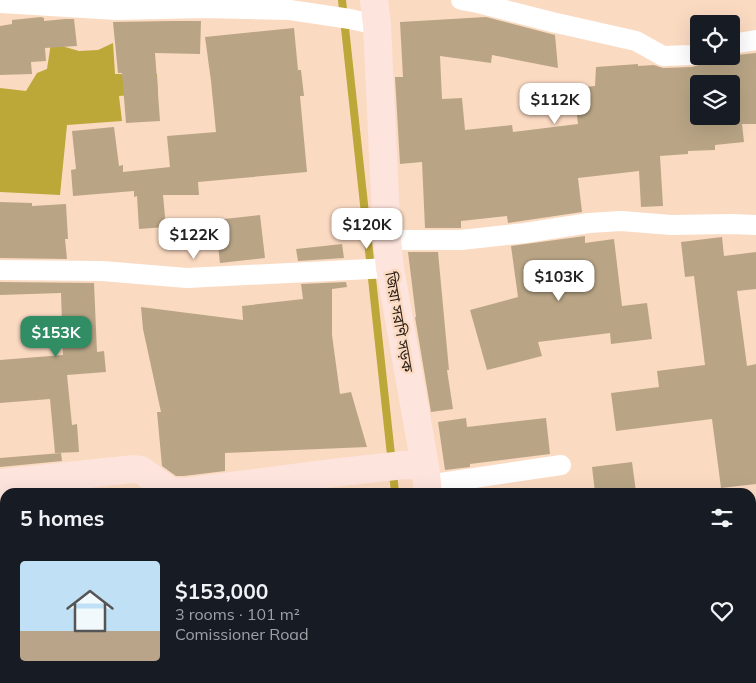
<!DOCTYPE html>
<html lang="en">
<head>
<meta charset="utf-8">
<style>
	body { margin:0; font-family:Mulish,"Noto Sans Bengali",sans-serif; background:#20242c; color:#f1f3f6; height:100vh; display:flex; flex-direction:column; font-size:19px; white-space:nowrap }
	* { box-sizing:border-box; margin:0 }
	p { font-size:16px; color:#9ea1a6 }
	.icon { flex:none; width:28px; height:28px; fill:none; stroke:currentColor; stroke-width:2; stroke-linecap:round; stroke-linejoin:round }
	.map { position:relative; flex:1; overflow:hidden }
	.details { position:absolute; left:0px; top:488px; width:756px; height:196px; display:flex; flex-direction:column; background:#171b24; border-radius:15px 15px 0 0; box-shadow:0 5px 20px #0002 }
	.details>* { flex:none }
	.buttons { position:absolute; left:690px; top:15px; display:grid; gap:10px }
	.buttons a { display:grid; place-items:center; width:50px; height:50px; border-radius:5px; background:#171b24; box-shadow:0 5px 20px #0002; font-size:25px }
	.price { position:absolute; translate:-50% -42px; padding:0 11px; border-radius:10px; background:#fff; color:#222; font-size:16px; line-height:32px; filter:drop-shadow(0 1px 2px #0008) }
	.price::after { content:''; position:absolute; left:50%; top:30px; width:15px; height:11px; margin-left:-8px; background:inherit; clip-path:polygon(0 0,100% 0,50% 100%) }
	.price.current { background:#308d64; color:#fff }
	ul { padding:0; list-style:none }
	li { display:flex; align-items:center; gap:15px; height:125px; padding:0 20px }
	li span { display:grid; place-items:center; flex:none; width:140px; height:100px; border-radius:5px; color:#555 }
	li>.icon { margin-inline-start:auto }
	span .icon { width:60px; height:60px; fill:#fffc; stroke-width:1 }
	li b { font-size:21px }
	h2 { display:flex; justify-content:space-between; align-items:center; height:60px; padding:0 20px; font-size:21px }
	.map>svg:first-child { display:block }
	.water { fill:#bca739 }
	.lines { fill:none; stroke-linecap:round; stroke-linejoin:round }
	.stream { stroke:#bca739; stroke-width:8 }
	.building { fill:#b9a586; fill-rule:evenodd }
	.street { stroke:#fff; stroke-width:20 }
	.secondary { stroke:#fde4dc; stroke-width:28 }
	.labels { text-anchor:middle; stroke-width:5; stroke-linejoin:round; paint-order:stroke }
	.street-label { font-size:15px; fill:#281c13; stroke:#fbdac2 }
</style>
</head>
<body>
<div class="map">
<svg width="756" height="683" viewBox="0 0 756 683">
	<rect width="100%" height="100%" fill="#fbdac2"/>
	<path class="water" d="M51,43L79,51L98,50L113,43L115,74H157L158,93L119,96L122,121L67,125L60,195L0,192V88L26,91L37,73L47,69Z"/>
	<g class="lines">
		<g class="stream">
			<path d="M342,0L395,492"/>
			<path d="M415,679V683"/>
		</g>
	</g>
	<g class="building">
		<path d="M41,17L44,18V21L65,19H74L77,46L45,48L46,61L31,62L32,74L0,75V26L12,24V20Z"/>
		<path d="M486,17L555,35L558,68L492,55L491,63L440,56L442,99L462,98L465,130L512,125L513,132L578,124L574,88L595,86L596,67L638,64V66L654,65L663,68L692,67L702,64L707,62L709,58L756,53V124H742L744,142L715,145V150L688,151V154L660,156L663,206L641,207L639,171L578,178L582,212L508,223L507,216L461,221V228H425L422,162L400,164L395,77H403L400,22ZM699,84H731V116H699Z"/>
		<path d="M172,21H201L200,54L155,53L160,121L126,123L122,73H118L113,22Z"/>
		<path d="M294,28L298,70H301L304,96H300L307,172L198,182L199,195H163L166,227L139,229L137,196L134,197V191L73,196L71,170L76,169L72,131L114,127L119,166L123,165V172L170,167L167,136L216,132L211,81L205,37Z"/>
		<path d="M0,202L32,203V206L66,204L68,239H65L67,259L0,258Z"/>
		<path d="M260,215L265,258L220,263L215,220Z"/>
		<path d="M585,236V243L614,239L622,306L647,303L652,339L611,344L610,333L538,342L542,356L487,370L470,310L518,297L511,246Z"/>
		<path d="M722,237L724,256L756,252V289L737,291L747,366L756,364V484L721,488L712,419L616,431L611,393L659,387L657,371L705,365L694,276L685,277L681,242Z"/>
		<path d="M342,244L344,258L298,261L296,249Z"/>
		<path d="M408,252H438L449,370H447L453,409L431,412L415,317H416Z"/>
		<path d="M0,282L94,283L97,352L104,351L106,372L67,375L72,425L77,424L79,452L55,453L50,399L0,403V360L63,355L61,293L0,295Z"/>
		<path d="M346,282L347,287L332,289V335L340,394L351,392L367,447L225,453V471L184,476H176L162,466L157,412H161L143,329L141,307L243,320L242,306L303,299L301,284Z"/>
		<path d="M466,418L467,427L546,418L550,454L470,464V467L445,470L438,422Z"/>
		<path d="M61,453L62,461L0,467V458Z"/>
		<path d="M632,462L636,492H595L592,467Z"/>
	</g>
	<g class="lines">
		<g class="street">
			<path d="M461,0L478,3L552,22L636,41L663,56L691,55L699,53"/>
			<path d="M0,3L117,10L205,8L290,10L350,19L377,25"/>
			<path d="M731,44L756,40"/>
			<path d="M387,240H461L525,233L589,223L621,221L671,225L731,224L756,225"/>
			<path d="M0,270L102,271L187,278L390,268"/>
			<path d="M420,472L434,484L561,465"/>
		</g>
		<g class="secondary">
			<path d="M374,0L377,25L387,240L390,268L425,466L428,492"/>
			<path d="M0,483L134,469L141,470L170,491L184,492L324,474L404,465L425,466"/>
			<path d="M452,679L453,683"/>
		</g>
	</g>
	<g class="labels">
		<g class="street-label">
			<text transform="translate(399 322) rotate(80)" y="5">জিয়া সরণি সড়ক</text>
		</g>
	</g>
</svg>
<div class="buttons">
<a><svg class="icon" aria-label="locate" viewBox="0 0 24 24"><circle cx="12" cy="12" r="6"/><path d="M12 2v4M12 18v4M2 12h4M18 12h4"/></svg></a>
<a><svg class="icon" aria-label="layers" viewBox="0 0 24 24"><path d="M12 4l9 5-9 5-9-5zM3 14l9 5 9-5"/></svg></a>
</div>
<b class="price" style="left:555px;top:125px">$112K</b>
<b class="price" style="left:367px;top:250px">$120K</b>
<b class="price" style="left:194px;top:260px">$122K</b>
<b class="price" style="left:559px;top:302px">$103K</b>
<b class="price current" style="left:56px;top:358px">$153K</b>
<section class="details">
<h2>5 homes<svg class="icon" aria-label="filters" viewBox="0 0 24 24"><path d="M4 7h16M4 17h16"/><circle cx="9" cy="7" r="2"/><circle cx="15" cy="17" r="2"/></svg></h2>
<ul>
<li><span style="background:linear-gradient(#bfe0f5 70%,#b9a48a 0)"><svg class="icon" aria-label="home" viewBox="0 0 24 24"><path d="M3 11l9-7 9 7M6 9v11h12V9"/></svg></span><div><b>$153,000</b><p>3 rooms · 101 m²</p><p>Comissioner Road</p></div><svg class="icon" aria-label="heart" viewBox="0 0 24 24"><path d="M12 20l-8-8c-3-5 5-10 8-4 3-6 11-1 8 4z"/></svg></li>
</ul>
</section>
</div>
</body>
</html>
